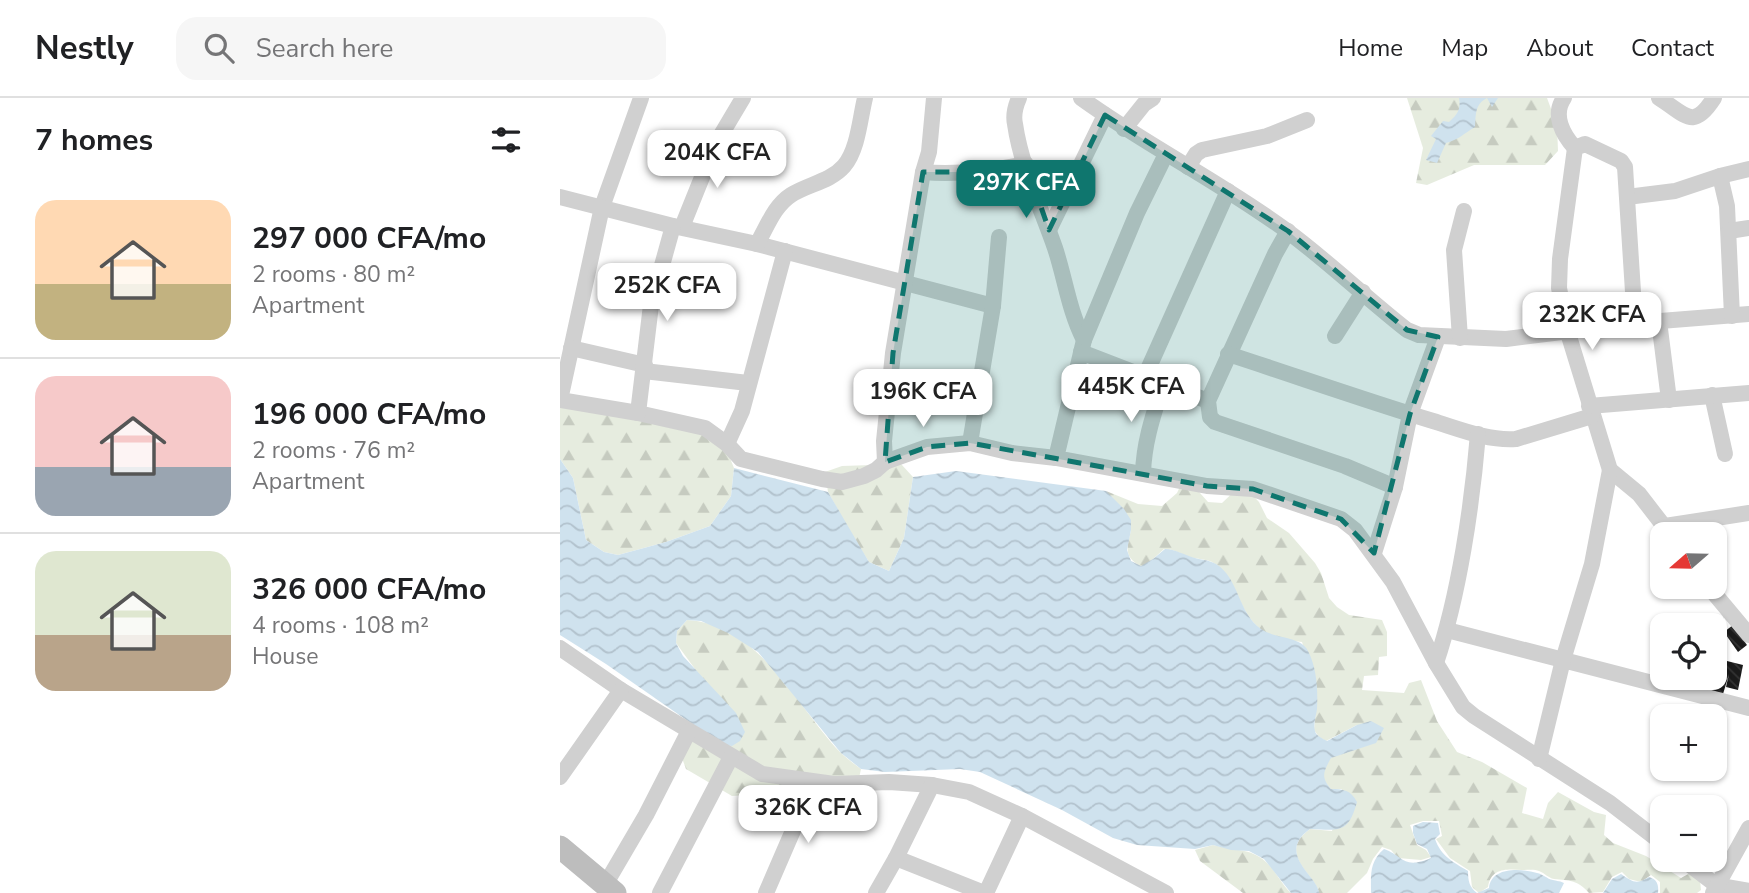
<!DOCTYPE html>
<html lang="en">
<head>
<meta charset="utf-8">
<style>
	body { margin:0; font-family:"Nunito Sans",sans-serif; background:#f6f6f6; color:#202124; height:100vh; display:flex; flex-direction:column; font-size:26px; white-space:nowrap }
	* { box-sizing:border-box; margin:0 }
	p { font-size:23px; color:#757577 }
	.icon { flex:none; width:38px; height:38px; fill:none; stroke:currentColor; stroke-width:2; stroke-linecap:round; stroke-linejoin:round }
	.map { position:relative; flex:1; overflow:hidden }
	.panel { display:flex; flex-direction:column; background:#fff; width:560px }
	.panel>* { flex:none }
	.needle { width:46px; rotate:250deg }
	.buttons { position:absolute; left:1090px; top:424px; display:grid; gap:14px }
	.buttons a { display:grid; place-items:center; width:77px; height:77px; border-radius:14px; background:#fff; box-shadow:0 2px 5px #0004; font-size:35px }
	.price { position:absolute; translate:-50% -60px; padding:0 16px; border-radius:14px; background:#fff; color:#222; font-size:23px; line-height:46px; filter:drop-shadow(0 2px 4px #0008) }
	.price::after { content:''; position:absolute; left:50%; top:42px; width:21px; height:16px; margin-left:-10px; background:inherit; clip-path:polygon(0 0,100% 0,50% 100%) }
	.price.on { background:#0f766e; color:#fff }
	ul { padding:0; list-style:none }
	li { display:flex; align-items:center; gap:21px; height:175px; padding:0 35px }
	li+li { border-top:2px solid #e0e0e0 }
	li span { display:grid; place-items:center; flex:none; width:196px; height:140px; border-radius:21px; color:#555 }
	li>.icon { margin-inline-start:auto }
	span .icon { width:84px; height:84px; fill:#fffc; stroke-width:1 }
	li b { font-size:30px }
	h2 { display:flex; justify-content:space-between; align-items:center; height:84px; padding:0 35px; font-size:30px }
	header { display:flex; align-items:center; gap:42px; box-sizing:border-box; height:98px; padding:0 35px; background:#fff; border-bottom:2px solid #e0e0e0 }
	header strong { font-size:33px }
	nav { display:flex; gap:38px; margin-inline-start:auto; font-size:24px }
	.search { width:490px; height:63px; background:#f6f6f6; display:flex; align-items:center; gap:18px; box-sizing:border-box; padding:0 24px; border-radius:21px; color:#757577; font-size:26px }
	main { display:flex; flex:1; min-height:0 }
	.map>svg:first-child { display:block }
	.forest { fill:url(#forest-firs) }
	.water { fill:url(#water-waves) }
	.building { fill:url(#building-back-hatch) }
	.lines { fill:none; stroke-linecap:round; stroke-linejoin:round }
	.minor { stroke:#d0d0d0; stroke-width:16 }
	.secondary { stroke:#bdbdbd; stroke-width:23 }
	.marked { fill:#0f766e; fill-opacity:0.2; stroke:#0f766e; stroke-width:5; stroke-dasharray:14 9; stroke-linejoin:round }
</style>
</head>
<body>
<header>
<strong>Nestly</strong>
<div class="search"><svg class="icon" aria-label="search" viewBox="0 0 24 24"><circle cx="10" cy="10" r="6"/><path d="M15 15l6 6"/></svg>Search here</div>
<nav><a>Home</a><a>Map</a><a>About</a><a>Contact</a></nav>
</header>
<main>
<section class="panel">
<h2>7 homes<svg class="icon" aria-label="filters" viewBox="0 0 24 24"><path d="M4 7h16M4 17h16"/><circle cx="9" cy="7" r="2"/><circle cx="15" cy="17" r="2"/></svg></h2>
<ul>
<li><span style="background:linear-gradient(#ffd9b3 60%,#c2b280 0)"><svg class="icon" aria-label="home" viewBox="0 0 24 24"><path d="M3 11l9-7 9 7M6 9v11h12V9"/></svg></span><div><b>297 000 CFA/mo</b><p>2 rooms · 80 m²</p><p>Apartment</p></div></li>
<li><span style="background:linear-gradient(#f6c9c9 65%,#9aa5b1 0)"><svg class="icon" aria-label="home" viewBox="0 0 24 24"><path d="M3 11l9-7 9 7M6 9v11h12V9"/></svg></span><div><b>196 000 CFA/mo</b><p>2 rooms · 76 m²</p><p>Apartment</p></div></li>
<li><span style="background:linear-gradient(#dfe7d0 60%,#b9a48a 0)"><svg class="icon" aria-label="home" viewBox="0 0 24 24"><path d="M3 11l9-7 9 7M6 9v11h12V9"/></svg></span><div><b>326 000 CFA/mo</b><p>4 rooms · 108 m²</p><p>House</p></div></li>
</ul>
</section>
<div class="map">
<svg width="1189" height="795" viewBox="0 0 1189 795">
	<defs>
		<pattern id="forest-firs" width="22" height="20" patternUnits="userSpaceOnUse" patternTransform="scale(1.75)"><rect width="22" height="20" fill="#e6ecdf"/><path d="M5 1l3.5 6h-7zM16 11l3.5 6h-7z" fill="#c6cbc0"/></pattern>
		<pattern id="water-waves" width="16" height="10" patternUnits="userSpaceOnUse" patternTransform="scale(1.75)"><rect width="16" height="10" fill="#cfe2ee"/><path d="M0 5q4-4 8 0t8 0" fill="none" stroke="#b2c2cd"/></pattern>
		<pattern id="building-back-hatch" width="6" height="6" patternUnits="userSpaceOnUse" patternTransform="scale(1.75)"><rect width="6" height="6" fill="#1a1a1a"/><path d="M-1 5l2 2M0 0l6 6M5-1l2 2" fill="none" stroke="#333"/></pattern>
	</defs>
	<rect width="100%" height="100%" fill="#fff"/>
	<g class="forest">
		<path d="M847,0H987L997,27L998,53L985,67H914L867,87L856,85L863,50Z"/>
		<path d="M0,300L119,317L165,348L174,370L171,398L150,428L106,444L58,457L44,454L26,442L13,380L0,361Z"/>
		<path d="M341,366L353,379L344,440L329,473L309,464L290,434L268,394L265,374L282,368Z"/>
		<path d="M624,380L632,386L648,404L662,405L682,386L699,404L707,420L729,435L755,465L761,475L769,500L777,509L789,517L822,522L827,534V558L819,559L818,577L804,578L802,592L844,595L849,585L861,582L877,623L897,654L922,664L967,690L962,715L983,721L988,705L998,694L1034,714L1046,717L1044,737L1053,745L1086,758L1121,780L1130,775L1140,782L1141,792L1137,795H1100V784L1091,777L1081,784L1069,781L1062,774L1052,779L1043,794L1029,795C1017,781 1009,783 994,781C988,780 985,775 979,773C975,771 967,772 962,772C946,771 931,770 928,789L919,795L912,789L910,773L890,760L876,741L882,738L879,723H863L850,727L857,747L866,752L871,759L861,762L838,760L831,752L822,749L813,761L807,775L787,795H759C757,778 715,756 750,731L772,733L782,691H771L764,683L763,674L770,660L781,655L797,627L766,643L759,639L754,632L757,598L756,585L742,544C728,542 712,540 700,531C679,514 674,475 652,464C646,461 637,461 630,459C621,456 614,451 604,451L593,461L581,469C563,458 567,450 571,432L546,393L578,406L602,408L617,395Z"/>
		<path d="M127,522C200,526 236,608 280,654C286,660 294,666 301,671L294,703L260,704L239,694L172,698L126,671L118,649L135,571L116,545L117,533Z"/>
		<path d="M653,747C670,752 692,750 706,764C716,773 721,786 731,795H683L640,763L635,752Z"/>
	</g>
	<g class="water">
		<path d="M899,0H938L932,9L927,0C915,6 916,16 915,29C903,36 900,41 886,45L877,65L866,62L876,41L871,38L883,23L889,24C898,16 901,11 899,0Z"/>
		<path d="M0,361L13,380L26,442L44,454L58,457L106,444L150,428L171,398L174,370L268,394L309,464L329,473L344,440L353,379L396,373L546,393L564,411L571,422V432L567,452L571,463L581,468L593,461L605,451C615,451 624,457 635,460C642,462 649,462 656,466C679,480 678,515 701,531C715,541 741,538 748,553C757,570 758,593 757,611C756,618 753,627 755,633C756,638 762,640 767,643L797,627L811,623L824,630L816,645L771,660C764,673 760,679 771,691C783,691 791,692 797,704C788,736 780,732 750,731C715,756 758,778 759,795H731L704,761L689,753L671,752L653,747L635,751L577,747L553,740L502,712L420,674L400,671L325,674L301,671L281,655L198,554L168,535L141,523L127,522L117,533L116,545L123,558L176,615L185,634L180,643L172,648L161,646L46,566L0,537Z"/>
		<path d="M863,724L878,725L880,736L875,741C881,758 893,764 908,773C908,782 909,789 917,795L929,790C931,769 960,770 977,775C983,776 987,781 993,782C996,783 1000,783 1004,785L999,795H811C811,777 809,764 824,751C844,758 843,772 871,760L867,751L857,746L853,735V728Z"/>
		<path d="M1061,776C1073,784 1076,787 1089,779C1097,781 1099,787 1098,795H1043L1052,781Z"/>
	</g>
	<g class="building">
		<path d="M1153,517L1164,520L1159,539L1155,538V527H1150Z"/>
		<path d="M1173,527L1187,547L1178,554L1164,534Z"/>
		<path d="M1159,561L1183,567L1178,592L1166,589L1169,576L1163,596L1150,593Z"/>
		<path d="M1133,579H1150L1148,589L1132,585Z"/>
	</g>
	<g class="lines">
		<g class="minor">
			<path d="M81,0L42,109L0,302L78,315L145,330L167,346L181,361L262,381L282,384L304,378L316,372L325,364L367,349L410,345L452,355L496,360"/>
			<path d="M459,0C455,9 453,17 455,26C461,68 481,110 495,150C505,180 509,213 524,242"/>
			<path d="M521,0C587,48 661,84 727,133C769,164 806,200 847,232L859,237L946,241L1075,225L1189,216"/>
			<path d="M1004,0C992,17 1003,37 1015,50"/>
			<path d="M1099,0C1126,17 1133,33 1154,0"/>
			<path d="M564,31L584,6L593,0"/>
			<path d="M155,47L183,0"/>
			<path d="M606,56L577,115L524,242L496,360L647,388L693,391L781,421L795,432L833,484L876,565L903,609L914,618L1050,705L1102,745"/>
			<path d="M628,69L636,56L642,52L707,38L747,22"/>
			<path d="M363,74C399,77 431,73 466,66"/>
			<path d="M1160,78L1189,71"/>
			<path d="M0,99L113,128L197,146L433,208"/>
			<path d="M1067,99L1115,93L1160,78L1167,108L1172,218"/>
			<path d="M122,129L155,47L196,65"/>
			<path d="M489,132L545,17"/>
			<path d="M728,133L715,156L648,303L650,319L655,324L785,368L835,389"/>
			<path d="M1169,133L1189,130"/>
			<path d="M197,146C207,129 214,108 231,97C248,86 270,84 284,68C298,52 300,20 305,0"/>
			<path d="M1099,223L1109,302"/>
			<path d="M1075,225L1065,69L1061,63L1025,46L1015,50L1000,161L999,190L1008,235L1050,372L1079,396L1110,436"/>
			<path d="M775,238L803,194"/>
			<path d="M900,240L894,152L904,113"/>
			<path d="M11,250L85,267"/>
			<path d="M521,254L648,303"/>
			<path d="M668,256C736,278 804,302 873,323C899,331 928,343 956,341L1032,318"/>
			<path d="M84,273L188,285"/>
			<path d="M585,278L668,93"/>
			<path d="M1152,297L1165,356"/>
			<path d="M1029,308L1189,295"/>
			<path d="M78,315L91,207L113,128"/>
			<path d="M410,345L433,208L439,139"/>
			<path d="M167,346L182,313L225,153"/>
			<path d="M325,364L324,343L333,255L363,74L369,54L374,0"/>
			<path d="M583,375C584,343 594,315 603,286"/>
			<path d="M1105,428L1189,415"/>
			<path d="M814,455L835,389L850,316L878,239"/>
			<path d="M1148,488L1189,537"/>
			<path d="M887,532L1189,610"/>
			<path d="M0,550L61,592L202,676L274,686L329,684L372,687L409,694L462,718L606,795"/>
			<path d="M876,565C899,497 912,408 918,336"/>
			<path d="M979,661L1003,562L1032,466L1050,372"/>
			<path d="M0,679L61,592"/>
			<path d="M336,760L424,795"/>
			<path d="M1122,761L1156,787L1189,793"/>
			<path d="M45,787L86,717L129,633"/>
			<path d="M100,795L171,659"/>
			<path d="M206,795L254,684"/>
			<path d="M316,795L336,760L372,687"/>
			<path d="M426,795L462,718"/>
			<path d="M1153,795L1189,730"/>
		</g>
		<path class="secondary" d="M0,749L55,795"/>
	</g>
	<path class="marked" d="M545,17L728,133L847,232L878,239L850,316L814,455L781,421L693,391L647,388L410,345L367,349L325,364L333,255L363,74H428L466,66L489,132Z"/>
</svg>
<div class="buttons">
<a><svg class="needle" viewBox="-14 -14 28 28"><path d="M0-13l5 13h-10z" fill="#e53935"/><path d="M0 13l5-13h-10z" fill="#757577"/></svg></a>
<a><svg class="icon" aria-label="locate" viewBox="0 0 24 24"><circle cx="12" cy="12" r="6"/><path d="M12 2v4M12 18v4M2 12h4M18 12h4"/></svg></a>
<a>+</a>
<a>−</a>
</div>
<b class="price" style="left:157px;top:92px">204K CFA</b>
<b class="price on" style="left:466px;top:122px">297K CFA</b>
<b class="price" style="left:107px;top:225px">252K CFA</b>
<b class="price" style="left:1032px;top:254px">232K CFA</b>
<b class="price" style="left:571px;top:326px">445K CFA</b>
<b class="price" style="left:363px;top:331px">196K CFA</b>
<b class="price" style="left:248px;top:747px">326K CFA</b>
</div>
</main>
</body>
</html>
